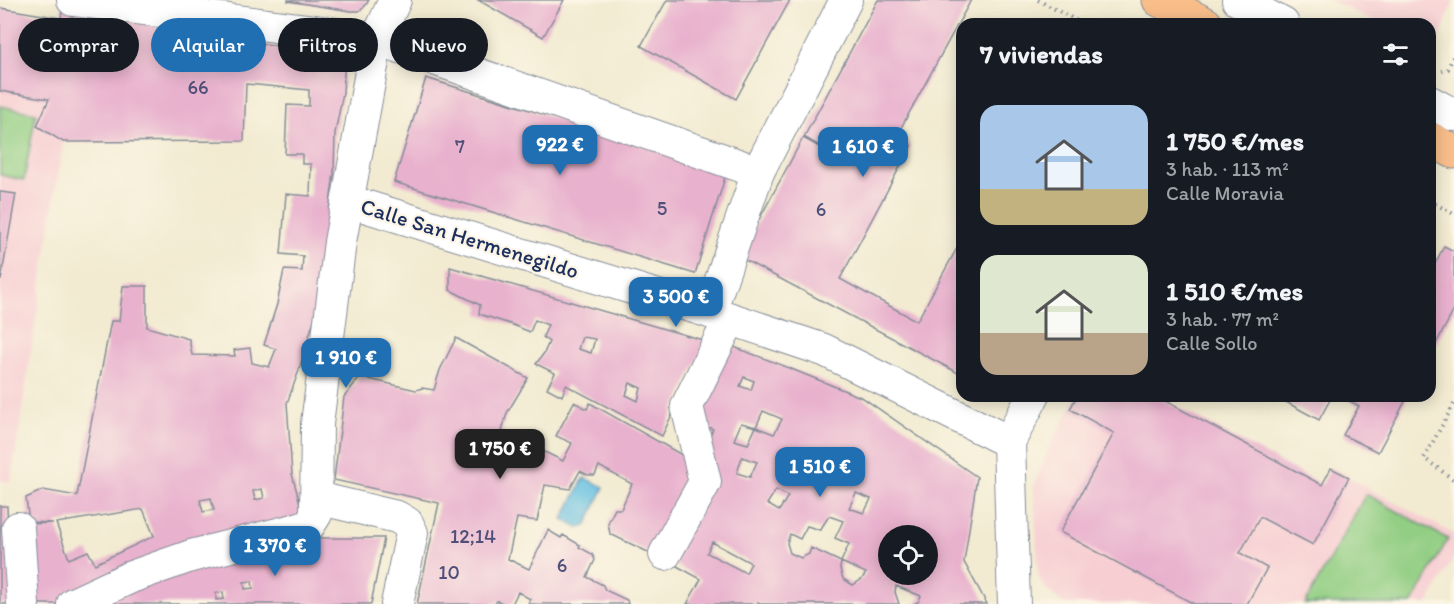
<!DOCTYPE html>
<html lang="es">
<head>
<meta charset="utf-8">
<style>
	body { margin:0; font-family:Itim,sans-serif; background:#20242c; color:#f1f3f6; height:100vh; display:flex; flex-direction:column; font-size:22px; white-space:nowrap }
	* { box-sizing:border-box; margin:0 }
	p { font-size:20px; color:#9ea1a6 }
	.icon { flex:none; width:33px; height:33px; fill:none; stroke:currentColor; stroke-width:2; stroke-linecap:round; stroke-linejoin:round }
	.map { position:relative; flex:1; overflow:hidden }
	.panel { position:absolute; left:956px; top:18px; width:480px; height:384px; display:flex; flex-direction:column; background:#171b24; border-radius:18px; box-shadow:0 3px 15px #0003 }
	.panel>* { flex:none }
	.guide { position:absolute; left:18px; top:18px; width:570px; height:54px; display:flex; gap:12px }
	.tools { position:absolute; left:878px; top:525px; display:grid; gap:12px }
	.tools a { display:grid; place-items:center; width:60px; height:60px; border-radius:50%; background:#171b24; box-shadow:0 3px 15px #0003; font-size:30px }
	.price { position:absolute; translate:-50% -51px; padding:0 14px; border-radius:12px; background:#1f6fb2; color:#fff; font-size:20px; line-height:39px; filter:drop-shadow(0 2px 3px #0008) }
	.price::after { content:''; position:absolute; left:50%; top:36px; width:18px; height:14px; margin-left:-9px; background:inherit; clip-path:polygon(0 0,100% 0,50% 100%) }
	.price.current { background:#222; color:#fff }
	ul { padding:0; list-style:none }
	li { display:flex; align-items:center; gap:18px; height:150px; padding:0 24px }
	li span { display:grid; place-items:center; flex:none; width:168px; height:120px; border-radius:18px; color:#555 }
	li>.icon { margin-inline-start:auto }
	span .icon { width:72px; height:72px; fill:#fffc; stroke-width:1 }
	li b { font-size:26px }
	h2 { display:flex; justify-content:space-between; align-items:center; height:72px; padding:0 24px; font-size:26px }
	.pill { padding:0 21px; border-radius:27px; background:#171b24; box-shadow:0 3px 15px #0003; font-size:21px; line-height:54px }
	.pill.current { background:#1f6fb2; color:#fff }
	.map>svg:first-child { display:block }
	.built { fill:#f7cfd3 }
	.green { fill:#92ce83; stroke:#567e70; stroke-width:1.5 }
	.water { fill:#64c0e2; stroke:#4078a0; stroke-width:1.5 }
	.building { fill:#e8b1cd; fill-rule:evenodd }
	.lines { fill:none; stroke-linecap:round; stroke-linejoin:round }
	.minor-casing { stroke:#868d98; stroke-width:34 }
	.major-casing { stroke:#868d98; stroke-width:35 }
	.path { stroke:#868d98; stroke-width:4; stroke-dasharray:1.5 4.5; stroke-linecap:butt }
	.minor { stroke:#fff; stroke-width:32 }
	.major { stroke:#f8bd89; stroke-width:33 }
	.labels { text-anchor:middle; stroke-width:4.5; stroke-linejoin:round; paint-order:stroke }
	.number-label { font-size:20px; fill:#4e507a }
	.street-label { font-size:22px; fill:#1b2f5e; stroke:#fcf5e5 }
</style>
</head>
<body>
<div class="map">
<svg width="1454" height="604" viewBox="0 0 1454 604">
	<rect width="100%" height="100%" fill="#fcf5e5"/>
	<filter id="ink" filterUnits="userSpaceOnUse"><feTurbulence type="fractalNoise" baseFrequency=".0167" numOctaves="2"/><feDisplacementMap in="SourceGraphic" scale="12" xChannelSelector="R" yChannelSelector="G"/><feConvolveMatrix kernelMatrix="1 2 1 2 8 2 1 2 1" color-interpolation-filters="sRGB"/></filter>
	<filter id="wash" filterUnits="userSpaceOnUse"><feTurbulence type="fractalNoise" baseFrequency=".008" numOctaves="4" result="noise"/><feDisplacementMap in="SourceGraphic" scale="24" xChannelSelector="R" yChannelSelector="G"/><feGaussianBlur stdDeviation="1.35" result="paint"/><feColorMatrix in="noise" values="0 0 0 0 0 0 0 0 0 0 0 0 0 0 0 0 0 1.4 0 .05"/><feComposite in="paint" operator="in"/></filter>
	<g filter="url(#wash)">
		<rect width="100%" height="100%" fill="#f2ebd1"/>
		<g class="built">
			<path d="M1330,0H1454L1434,53L1430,50V24H1378Z"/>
			<path d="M0,91L49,99L37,126L63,142L11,482L0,480Z"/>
			<path d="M1077,396H1156L1321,485L1331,468L1454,534V557L1428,604H1065L1046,589L1038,577L1034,485L1047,452Z"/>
		</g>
		<g class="green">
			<path d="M0,106L36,113L24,180L0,175Z"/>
			<path d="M1366,494L1448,539L1412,604H1305Z"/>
		</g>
		<path class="water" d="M584,478L604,487L586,526L578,528L563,519Z"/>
		<g id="blocks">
			<g class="building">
				<path d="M288,0H369L365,6L359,11H351L288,1Z"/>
				<path d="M478,0H564L543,37Z"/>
				<path d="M667,0H790L736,99L641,46Z"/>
				<path d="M878,0H971L896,137L911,146L840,279L917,321L962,239V375L739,257L803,138L836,156L804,137Z"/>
				<path d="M63,3L156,26L345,57L343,93L335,133L334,173L316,313L298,373L287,403L292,474L304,519L58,604H38L27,524L53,523L29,522L26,498L43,490L77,496L111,321H119L123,286H147V327L189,339L192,355L235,356L234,350L250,348L252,363L269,367L276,349L264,345L277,304L284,270L302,271L303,256L281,254L286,194L310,196L311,164H302V154H285L287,105L309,106V90L246,84L244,141L63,142L37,126L49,99L0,91V8L61,18ZM262,489L264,498L255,500L253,491ZM211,498L214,510L203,512L200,500ZM143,509L154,536L95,564L88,551L69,559L56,523Z"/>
				<path d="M426,78L727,171L695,274L394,182Z"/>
				<path d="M0,192L16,194L1,280H0Z"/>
				<path d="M1444,246L1454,251V310L1430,355V274Z"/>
				<path d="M450,267L706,341L662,436L566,385L562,396L547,388L555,373L536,364L544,353L549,342L543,337L548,325L535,320L530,332L513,325L479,314L480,305L450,290ZM582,337L595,339L591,353L578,349ZM630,383L641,388L638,401L626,395Z"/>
				<path d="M456,338L528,378L507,413L502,431L563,461L572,443L556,436L574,402L587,409L590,403L689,459L694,483L650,553L610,534L608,523L615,509H621L632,484L599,466L595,475H588L580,471L570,489L545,485L537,521L517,518L508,559L529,569L548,530L561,538L563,535L580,545L579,547L592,554L595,560L587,577L603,585L605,590L627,600L628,604H528L530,599L518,592L512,604H506L497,601L495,604H417L439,503L334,480L344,397L360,377L416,390L422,388L434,390L440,370Z"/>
				<path d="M726,344L784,366L863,398L977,477L964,562L987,604H913L918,602L921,596L896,586L895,592L899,604H763L758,602V604H687L701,579L675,565L708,439L713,429L696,421ZM744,377L754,381L751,390L740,386ZM763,411L782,419L774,434L756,427L748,444L734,440L741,423L756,427ZM742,457L757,462L750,477L737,473ZM776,490L788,496L779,511L767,504ZM856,493L871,499L864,513L849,508ZM829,516L843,521L835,538L849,544L841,562L866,573L862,579L853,585L843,579L840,569L841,562L811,548L809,554L801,558L790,553L787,543L790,534L800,539L807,526L820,530ZM888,536H927V574H888ZM712,542L751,563L746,573L707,553Z"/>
				<path d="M1077,396H1156L1322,485L1331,468L1349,477L1313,545L1260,517L1240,553L1267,568L1247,604H1194L1060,532L1114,433L1070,409Z"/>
				<path d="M1287,396H1332L1319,420L1284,401Z"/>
				<path d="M1340,396H1408L1378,452L1343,435L1359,406Z"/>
				<path d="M0,506H7L11,604H0Z"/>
				<path d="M318,538H384L371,604H109L110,596L259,550ZM252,581L253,588L245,589L244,582ZM223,592L224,599L216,600V593Z"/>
			</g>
		</g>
	</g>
	<g filter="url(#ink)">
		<use href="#blocks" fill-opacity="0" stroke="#868d98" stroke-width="1.5"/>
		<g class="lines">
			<g class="minor-casing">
				<g id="minor">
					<path d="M73,0L377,39L758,172"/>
					<path d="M1238,0L1283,24"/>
					<path d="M1430,102L1454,115"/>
					<path d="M348,201L710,312L824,350L1009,442"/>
					<path d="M710,312L758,172L846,0"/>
					<path d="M317,498L397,517L407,523L412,533L397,604"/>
					<path d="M18,528L23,604"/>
					<path d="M665,554L705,482L687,406L730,319"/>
					<path d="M73,604L131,577L191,556L294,530L309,525L316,514L317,424L340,242L377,39L395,0"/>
					<path d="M1014,604L1009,442L1033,396"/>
				</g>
			</g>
			<g class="major-casing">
				<g id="major">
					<path d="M1159,0L1206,24"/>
					<path d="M1430,139L1454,152"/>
				</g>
			</g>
			<g class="path">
				<path d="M1038,0L1083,24"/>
				<path d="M1442,71L1448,69L1454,54"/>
				<path d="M1430,201L1454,214"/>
				<path d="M1454,404L1424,458L1454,480"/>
			</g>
			<use href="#minor" class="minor"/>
			<use href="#major" class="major"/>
		</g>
	</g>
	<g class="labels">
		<g class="number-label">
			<text x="198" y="94">66</text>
			<text x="460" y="153">7</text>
			<text x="662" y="215">5</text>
			<text x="821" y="216">6</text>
			<text x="473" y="543">12;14</text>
			<text x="562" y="572">6</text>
			<text x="449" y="579">10</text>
		</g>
		<g class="street-label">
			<text transform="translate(470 238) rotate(17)" y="8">Calle San Hermenegildo</text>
		</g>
	</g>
</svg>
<div class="tools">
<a><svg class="icon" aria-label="locate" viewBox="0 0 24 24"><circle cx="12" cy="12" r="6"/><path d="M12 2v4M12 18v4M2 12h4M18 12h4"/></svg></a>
</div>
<b class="price" style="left:560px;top:176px">922 €</b>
<b class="price" style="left:863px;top:178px">1 610 €</b>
<b class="price" style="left:676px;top:328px">3 500 €</b>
<b class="price" style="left:346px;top:389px">1 910 €</b>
<b class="price current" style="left:500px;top:480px">1 750 €</b>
<b class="price" style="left:820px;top:498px">1 510 €</b>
<b class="price" style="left:275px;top:577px">1 370 €</b>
<div class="guide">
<a class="pill">Comprar</a>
<a class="pill current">Alquilar</a>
<a class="pill">Filtros</a>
<a class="pill">Nuevo</a>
</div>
<section class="panel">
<h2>7 viviendas<svg class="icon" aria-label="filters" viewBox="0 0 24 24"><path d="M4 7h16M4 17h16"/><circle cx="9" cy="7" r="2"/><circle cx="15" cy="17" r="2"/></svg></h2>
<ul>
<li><span style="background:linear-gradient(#a9c7e8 70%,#c2b280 0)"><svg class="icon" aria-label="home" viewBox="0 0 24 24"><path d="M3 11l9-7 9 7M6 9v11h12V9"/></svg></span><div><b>1 750 €/mes</b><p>3 hab. · 113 m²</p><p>Calle Moravia</p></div></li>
<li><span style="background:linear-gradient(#dfe7d0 65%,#b9a48a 0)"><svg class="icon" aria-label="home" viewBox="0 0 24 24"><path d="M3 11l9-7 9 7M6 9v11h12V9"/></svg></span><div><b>1 510 €/mes</b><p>3 hab. · 77 m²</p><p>Calle Sollo</p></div></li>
</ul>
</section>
</div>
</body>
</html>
